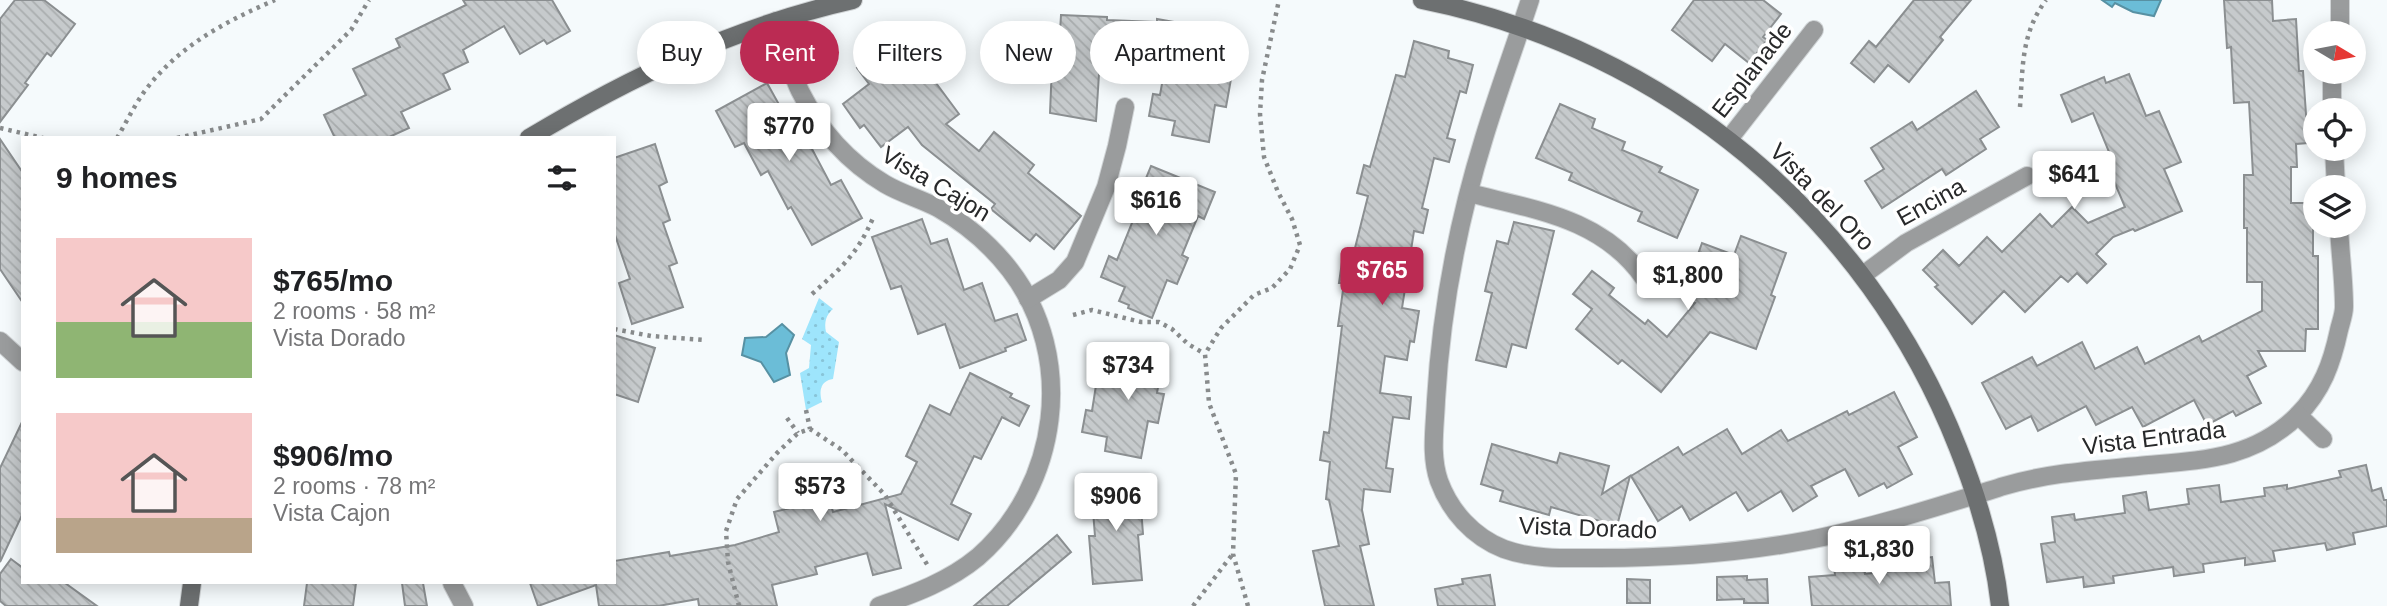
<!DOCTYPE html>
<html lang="en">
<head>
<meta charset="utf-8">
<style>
	body { margin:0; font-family:Helvetica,sans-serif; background:#f6f6f6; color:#202124; height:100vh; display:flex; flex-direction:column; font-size:26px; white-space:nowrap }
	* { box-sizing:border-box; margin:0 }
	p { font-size:23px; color:#757577 }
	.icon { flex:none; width:38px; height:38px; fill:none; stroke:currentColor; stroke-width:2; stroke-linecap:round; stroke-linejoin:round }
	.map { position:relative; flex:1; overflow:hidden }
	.drawer { position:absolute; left:21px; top:136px; width:595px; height:448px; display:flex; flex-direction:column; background:#fff; border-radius:0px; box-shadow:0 4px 18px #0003 }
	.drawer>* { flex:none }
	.top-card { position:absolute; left:637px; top:21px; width:665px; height:63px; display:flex; gap:14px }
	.needle { width:46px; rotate:100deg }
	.buttons { position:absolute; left:2303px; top:21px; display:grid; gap:14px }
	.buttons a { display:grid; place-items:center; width:63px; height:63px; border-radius:50%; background:#fff; box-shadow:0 4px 18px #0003; font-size:35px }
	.price { position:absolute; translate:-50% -60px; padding:0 16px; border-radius:7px; background:#fff; color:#222; font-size:23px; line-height:46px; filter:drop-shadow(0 2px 4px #0008) }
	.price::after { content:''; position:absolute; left:50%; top:42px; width:21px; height:16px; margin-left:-10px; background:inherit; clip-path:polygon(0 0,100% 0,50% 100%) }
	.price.current { background:#bb2b53; color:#fff }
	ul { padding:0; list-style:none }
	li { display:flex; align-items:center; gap:21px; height:175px; padding:0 35px }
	li span { display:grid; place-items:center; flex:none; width:196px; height:140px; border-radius:0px; color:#555 }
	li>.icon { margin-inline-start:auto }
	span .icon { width:84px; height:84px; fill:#fffc; stroke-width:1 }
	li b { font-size:30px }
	h2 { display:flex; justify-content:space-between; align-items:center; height:84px; padding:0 35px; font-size:30px }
	.pill { padding:0 24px; border-radius:32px; background:#fff; box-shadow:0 4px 18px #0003; font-size:24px; line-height:63px }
	.pill.current { background:#bb2b53; color:#fff }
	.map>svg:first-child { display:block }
	.grass { fill:url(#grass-dots) }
	.water { fill:#6bbdd7; stroke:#5791a3; stroke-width:2 }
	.building { fill:url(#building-back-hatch); stroke:#8b8f91; stroke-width:2 }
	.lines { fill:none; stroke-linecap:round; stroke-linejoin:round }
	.street-casing { stroke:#d0d4d6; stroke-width:20 }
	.secondary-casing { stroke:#d0d4d6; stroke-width:20 }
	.path { stroke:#888b8c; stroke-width:4.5; stroke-dasharray:3.5 5; stroke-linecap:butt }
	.street { stroke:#9a9c9d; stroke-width:18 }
	.secondary { stroke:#6d7071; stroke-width:18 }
	.labels { text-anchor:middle; stroke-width:7; stroke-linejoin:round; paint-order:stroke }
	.street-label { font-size:24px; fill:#28292a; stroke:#fff }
</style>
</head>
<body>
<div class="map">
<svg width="2387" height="606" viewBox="0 0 2387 606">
	<defs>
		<pattern id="grass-dots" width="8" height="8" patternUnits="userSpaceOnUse" patternTransform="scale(1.75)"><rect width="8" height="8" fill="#9ee5fc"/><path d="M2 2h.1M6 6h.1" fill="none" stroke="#88c4d8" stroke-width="1.8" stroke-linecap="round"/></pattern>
		<pattern id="building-back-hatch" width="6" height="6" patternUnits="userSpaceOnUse" patternTransform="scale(1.75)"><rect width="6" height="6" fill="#c6cacc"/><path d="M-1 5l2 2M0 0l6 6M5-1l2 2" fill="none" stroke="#aaaeaf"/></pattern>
	</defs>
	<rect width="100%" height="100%" fill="#f5fafc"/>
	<path class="grass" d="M819,298L833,309C826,315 824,322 826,332L839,342L833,379C820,381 819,391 822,402L806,410L800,373L809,368L811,345L802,339Z"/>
	<g class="water">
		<path d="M2102,0H2161L2154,16L2133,12L2115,3L2112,7Z"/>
		<path d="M782,324L794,335L786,353L790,375L774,382L761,362L742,355L745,338L766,337Z"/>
	</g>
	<g class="building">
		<path d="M15,0H44L75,24L51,56L47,53L25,83L28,85L0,122V19Z"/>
		<path d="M463,0H552L570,31L547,44L544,40L520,54L504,26L463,50L468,62L443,74L450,89L401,112L409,128L387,138H335L324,115L366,95L353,69L400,47L396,39L466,5Z"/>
		<path d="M1694,0H1763L1781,14L1763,37L1767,40L1749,63L1725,44L1712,61L1672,30Z"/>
		<path d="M1914,0H1971L1940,37L1943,40L1909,82L1888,65L1874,82L1851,63L1869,41L1876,47Z"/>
		<path d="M2224,0H2272L2273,21L2296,19L2299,71H2303L2308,143L2296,144L2297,167H2291V203H2313V256H2318V329H2306L2305,351H2258L2266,366L2247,376L2261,403L2236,416L2233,411L2207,425L2194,400L2143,427L2132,407L2096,425L2086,406L2038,431L2031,416L2006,429L1982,383L2032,357L2037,366L2082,342L2095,369L2137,347L2145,364L2199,336L2202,342L2262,311V282H2247V228H2244V175H2253L2249,102L2234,103L2231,47L2227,48Z"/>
		<path d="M1061,15L1107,17V20L1157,22V19L1180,23L1179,26L1231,35L1224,77L1231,79L1226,107L1215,105L1209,142L1172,135L1175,121L1149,116L1153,94L1160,95L1169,44L1126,37L1125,50L1105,49L1104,74H1099L1096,121L1050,113L1052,65L1058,66Z"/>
		<path d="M895,38L923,74L927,71L959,114L946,124L979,151L994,132L1034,165L1028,173L1081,216L1054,249L1036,234L1030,241L991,209L995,204L922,145L908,127L881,147L864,125L860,128L843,104L869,84L857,68Z"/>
		<path d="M1414,41L1449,51L1448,58L1473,65L1466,93L1460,91L1447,138L1455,140L1449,162L1434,158L1422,208L1428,210L1423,233L1414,231L1402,308L1419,311L1414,342L1410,341L1407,360L1385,356L1380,393L1411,397L1409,419L1393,417L1386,468L1393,469L1390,492L1364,489L1362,510L1369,544L1360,546L1374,606H1325L1313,551L1339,546L1329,500L1326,499L1330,462L1320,460L1324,432L1329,433L1342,326H1338L1344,283H1339L1343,255L1353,256L1368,196L1357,193L1364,165L1370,167L1396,75L1405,77Z"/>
		<path d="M2129,74L2146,116L2159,111L2181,162L2164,169L2182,211L2135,231L2133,229L2113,237L2096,254L2106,264L2087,283L2077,273L2068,282L2061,276L2025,312L2004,291L1972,324L1935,287L1938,285L1923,270L1943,250L1959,266L1987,237L2002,252L2040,214L2052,227L2072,207L2088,223L2125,207L2108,167L2114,164L2093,113L2072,122L2061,95L2104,77L2106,83Z"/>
		<path d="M767,83L787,119L794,115L831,185L841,180L862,218L812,245L791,207L788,209L768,171L761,175L744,143L735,147L716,111Z"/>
		<path d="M1976,91L1999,127L1980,139L1986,149L1946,175L1942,169L1882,208L1865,181L1884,169L1871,148L1912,122L1917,130Z"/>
		<path d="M1560,104L1595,119L1592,128L1625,142L1622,150L1662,167L1659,172L1698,190L1677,238L1638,221L1642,212L1569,180L1572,173L1536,158Z"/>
		<path d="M0,139L23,173V303L0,269Z"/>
		<path d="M655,144L667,182L659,186L670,220L663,223L677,263L669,266L683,307L632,324L619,283L630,279L614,232V158Z"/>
		<path d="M1151,166L1215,192L1204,219L1198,216L1182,255L1188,258L1177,284L1167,280L1152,318L1128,308L1129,305L1119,301L1125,287L1101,277L1109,256L1117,260L1134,218L1119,211L1130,183L1142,188Z"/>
		<path d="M922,219L931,244L947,239L964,290L982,283L995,321L1017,314L1026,340L1005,348L1006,351L960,368L945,324L918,334L901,286L891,289L872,237Z"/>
		<path d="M1514,222L1554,231L1526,348L1512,344L1506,367L1476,360L1492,293L1485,291L1497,241L1508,244Z"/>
		<path d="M1741,236L1786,253L1771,295L1775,297L1756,349L1710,332L1661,392L1622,360L1618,364L1576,329L1592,309L1573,294L1592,271L1614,288L1609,295L1645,324L1648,320L1667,337L1695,303L1686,300L1697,273L1692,271L1702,243L1734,255Z"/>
		<path d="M614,335L655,348L638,402L614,394Z"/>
		<path d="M1123,344L1164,352L1157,393L1164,394L1158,423L1148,421L1141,458L1105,451L1107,437L1082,432L1086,410L1092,411L1097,379L1116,382Z"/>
		<path d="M970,373L1012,394L1010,397L1029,406L1019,426L1002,417L981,459L974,456L951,504L971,514L958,540L885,504L901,568L873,575L867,553L815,567L817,574L772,585L777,606H699L698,599L658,606H599L596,585L538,606L530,583H614V561L669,552L670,556L735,545L779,532L774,512L829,498L833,512L901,494L917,462L906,456L930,405L950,415Z"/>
		<path d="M1894,392L1917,437L1898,447L1912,474L1887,488L1884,483L1859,496L1845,469L1811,486L1817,496L1793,511L1781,491L1748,511L1736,492L1690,520L1682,506L1658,521L1631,476L1678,447L1683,455L1727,429L1742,454L1781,430L1788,441L1847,411L1849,415Z"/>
		<path d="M23,420V513L0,562V468Z"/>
		<path d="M1492,444L1557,463L1560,453L1609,466L1602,494L1630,476L1617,526L1551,507L1549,515L1500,501L1503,491L1481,484Z"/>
		<path d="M2366,465L2372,491L2381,488L2384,500H2387V526L2353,533L2355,544L2327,550L2325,543L2273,551L2275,561L2245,565V558L2203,564L2204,572L2174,576L2173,567L2113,576L2114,583L2084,587L2083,577L2047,582L2041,544L2055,542L2052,517L2074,514L2075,520L2125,513L2123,496L2146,492L2149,510L2189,504L2187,489L2219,485L2221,502L2265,496L2264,488L2287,485V489L2341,477L2339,471Z"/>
		<path d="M1139,482L1143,534L1138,535L1142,580L1093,584L1089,536H1095L1091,486Z"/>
		<path d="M1057,535L1071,552L1007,606H974Z"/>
		<path d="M1863,556L1865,574L1910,569L1909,560L1932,557L1935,583L1949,582L1951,606H1812L1809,577L1835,575L1833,559Z"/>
		<path d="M11,559L23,568V583H65L97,606H6L0,601V574Z"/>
		<path d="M1490,575L1495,606H1438L1435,589L1463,584L1462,579Z"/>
		<path d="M1747,576V580L1767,579L1768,603H1744V599L1717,600V577Z"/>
		<path d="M1627,579L1650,580V603H1627Z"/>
		<path d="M307,583H356L353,606H304Z"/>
		<path d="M402,583H423L427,606H405Z"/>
	</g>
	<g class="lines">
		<g class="street-casing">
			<g id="street">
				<path d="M1530,0C1515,46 1498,92 1484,138C1458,222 1441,313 1436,400C1435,427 1430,455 1439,481C1450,511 1473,537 1504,549C1534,560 1569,558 1600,558C1670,558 1740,553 1809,540C1875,527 1940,506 2004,486C2051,472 2099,470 2148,465C2205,460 2254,458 2297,416C2322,391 2332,363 2339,330C2341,322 2344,314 2344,307C2344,280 2340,252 2339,226"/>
				<path d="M776,21C784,44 790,70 800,91C819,129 848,162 885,184C902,194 921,199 938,208C966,224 990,244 1010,270C1077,357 1059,486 978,557C949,581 914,594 879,606"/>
				<path d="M2340,33V0"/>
				<path d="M2332,110V72"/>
				<path d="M1729,139L1814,30"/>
				<path d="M2334,149L2336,187"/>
				<path d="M1469,193C1535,210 1602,218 1644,278"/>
				<path d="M1863,275L1906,243L2027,176"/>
				<path d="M1028,299L1059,280L1075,262L1106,187L1117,146L1125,107"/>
				<path d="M0,341L23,362"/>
				<path d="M2298,415L2323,439"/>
				<path d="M452,583L464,606"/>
			</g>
		</g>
		<g class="secondary-casing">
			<g id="secondary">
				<path d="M1422,0C1666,49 1867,216 1958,448C1978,498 1994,552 2000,606"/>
				<path d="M529,138C630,77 737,26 853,0"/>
				<path d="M189,606L192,583"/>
			</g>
		</g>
		<g class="path">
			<path d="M2020,107C2023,66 2021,34 2046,0"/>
			<path d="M0,128L43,138"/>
			<path d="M117,138C126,123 134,106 144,92C177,47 224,22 275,0"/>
			<path d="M177,138L261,119L351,30L369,0"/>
			<path d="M812,294C841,268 857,255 873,218"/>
			<path d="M1073,315L1092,310L1141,322H1159L1172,329L1188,344L1205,354"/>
			<path d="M614,329L651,336L704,340"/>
			<path d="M806,410L810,429"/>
			<path d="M787,418L798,433"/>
			<path d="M739,606L728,562L726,531L737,499L777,453L798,433L810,429L842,450L885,495L928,566"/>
			<path d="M1193,606L1232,555"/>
			<path d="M1248,606L1233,554L1236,474L1209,403L1205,354L1221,328L1254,295L1272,288L1290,269L1300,245L1292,219L1278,192L1264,157L1260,114L1262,80L1279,0"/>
		</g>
		<use href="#street" class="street"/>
		<use href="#secondary" class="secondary"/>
	</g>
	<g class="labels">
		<g class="street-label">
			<text transform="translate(1752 70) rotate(-52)" y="8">Esplanade</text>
			<text transform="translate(936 184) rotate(31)" y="8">Vista Cajon</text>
			<text transform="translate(1822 197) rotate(46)" y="8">Vista del Oro</text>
			<text transform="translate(1931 202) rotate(-29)" y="8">Encina</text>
			<text transform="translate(2154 438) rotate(-7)" y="8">Vista Entrada</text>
			<text transform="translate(1588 528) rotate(2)" y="8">Vista Dorado</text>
		</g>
	</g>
</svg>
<div class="buttons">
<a><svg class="needle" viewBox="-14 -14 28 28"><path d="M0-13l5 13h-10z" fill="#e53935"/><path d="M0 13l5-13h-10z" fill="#757577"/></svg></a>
<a><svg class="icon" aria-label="locate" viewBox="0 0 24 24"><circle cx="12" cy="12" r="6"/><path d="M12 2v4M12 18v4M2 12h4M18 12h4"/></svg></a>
<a><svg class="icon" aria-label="layers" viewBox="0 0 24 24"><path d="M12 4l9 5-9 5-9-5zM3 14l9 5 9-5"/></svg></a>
</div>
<b class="price" style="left:789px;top:163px">$770</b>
<b class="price" style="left:2074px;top:211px">$641</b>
<b class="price" style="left:1156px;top:237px">$616</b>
<b class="price current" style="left:1382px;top:307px">$765</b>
<b class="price" style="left:1688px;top:312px">$1,800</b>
<b class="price" style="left:1128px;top:402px">$734</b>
<b class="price" style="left:820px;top:523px">$573</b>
<b class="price" style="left:1116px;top:533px">$906</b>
<b class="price" style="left:1879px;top:586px">$1,830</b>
<div class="top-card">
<a class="pill">Buy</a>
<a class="pill current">Rent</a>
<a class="pill">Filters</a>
<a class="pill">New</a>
<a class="pill">Apartment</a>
</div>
<section class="drawer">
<h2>9 homes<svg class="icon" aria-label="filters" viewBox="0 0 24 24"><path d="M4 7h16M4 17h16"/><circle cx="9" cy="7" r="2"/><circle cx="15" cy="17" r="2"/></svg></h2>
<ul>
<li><span style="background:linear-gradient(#f6c9c9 60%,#8fb573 0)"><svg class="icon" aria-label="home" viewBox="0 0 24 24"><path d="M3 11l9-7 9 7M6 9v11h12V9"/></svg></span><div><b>$765/mo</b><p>2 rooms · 58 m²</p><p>Vista Dorado</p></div></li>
<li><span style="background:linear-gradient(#f6c9c9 75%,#b9a48a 0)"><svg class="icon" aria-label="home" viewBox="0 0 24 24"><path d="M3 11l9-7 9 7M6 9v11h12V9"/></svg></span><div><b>$906/mo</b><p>2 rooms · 78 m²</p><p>Vista Cajon</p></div></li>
</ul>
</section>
</div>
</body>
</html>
